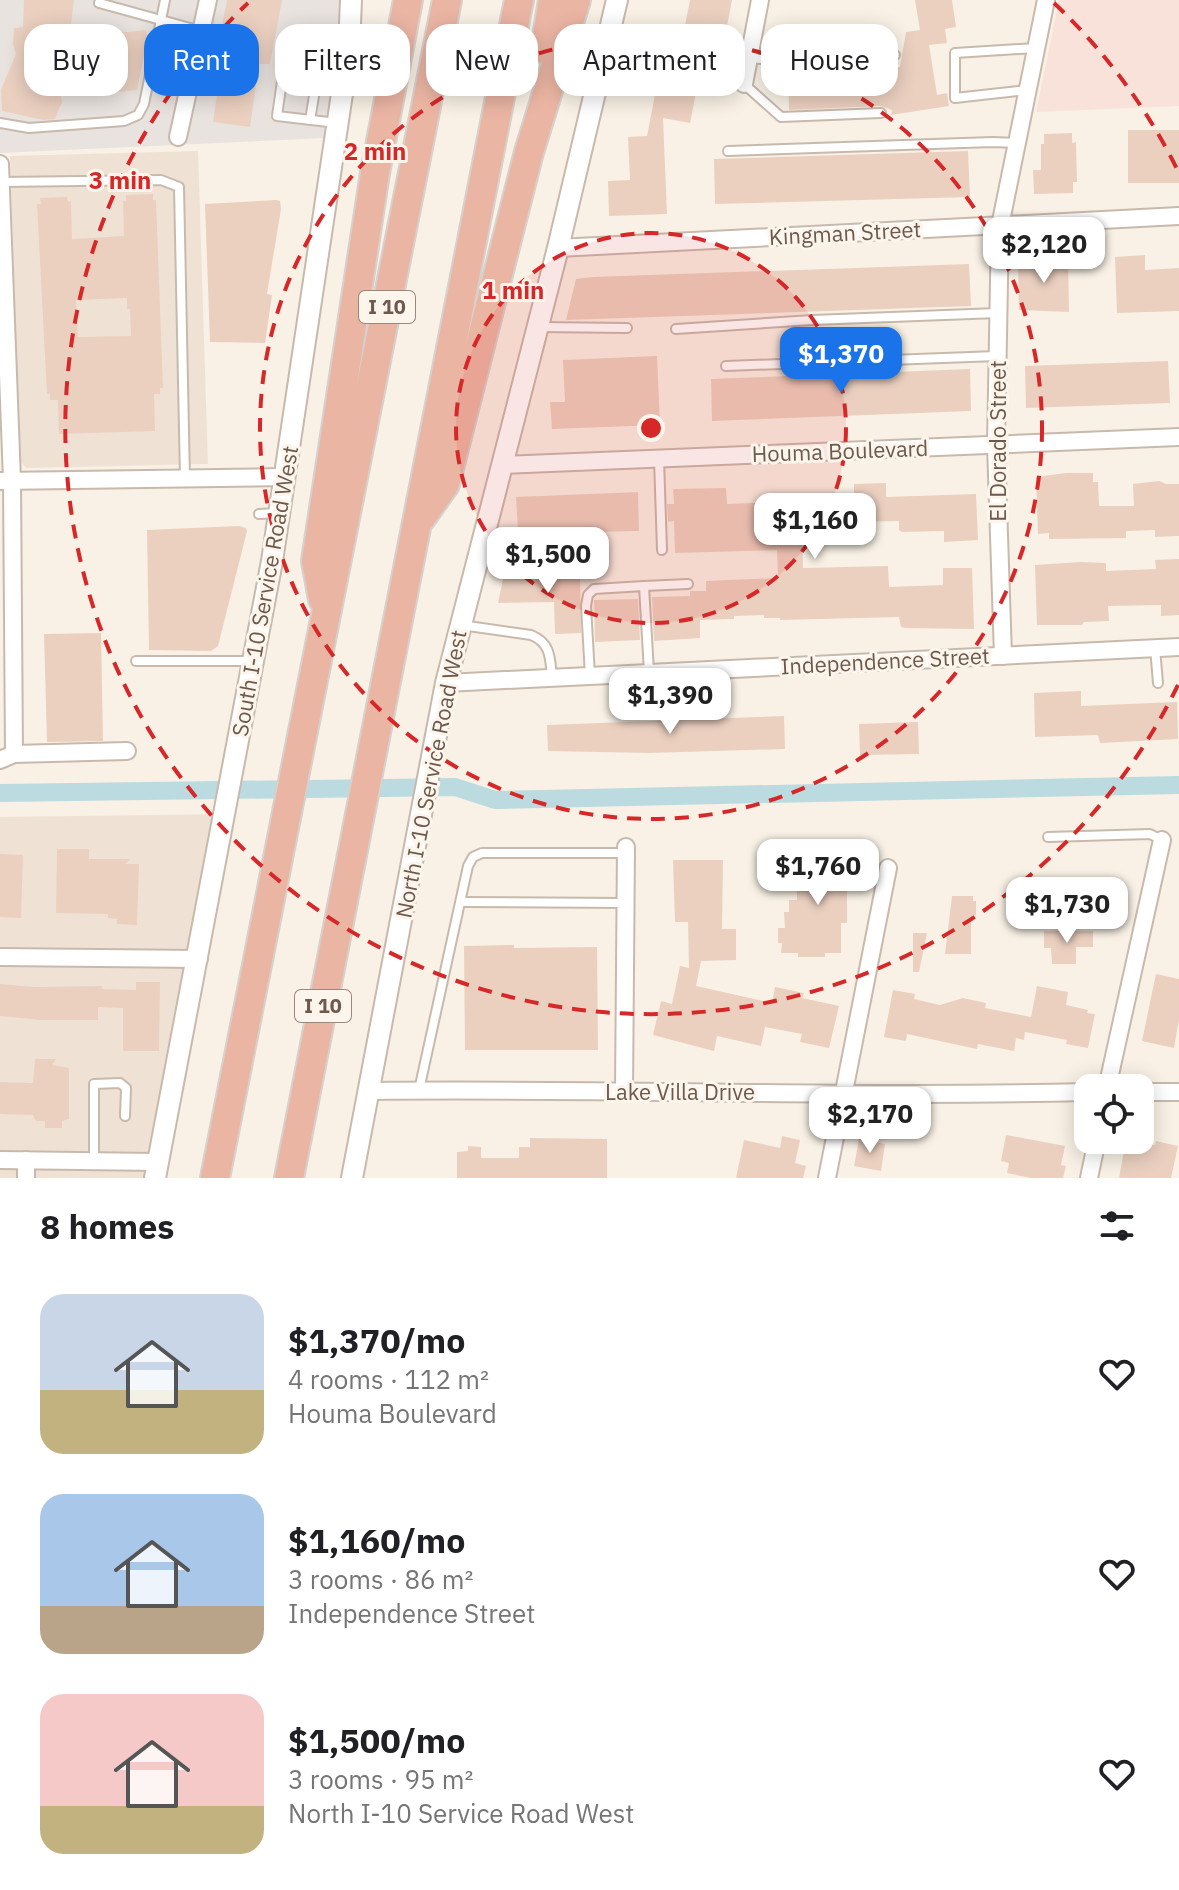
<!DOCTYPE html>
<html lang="en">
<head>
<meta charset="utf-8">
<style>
	body { margin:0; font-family:"IBM Plex Sans",sans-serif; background:#f6f6f6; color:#202124; height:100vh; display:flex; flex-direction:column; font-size:30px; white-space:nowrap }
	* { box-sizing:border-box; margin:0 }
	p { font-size:26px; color:#757577 }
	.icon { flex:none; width:44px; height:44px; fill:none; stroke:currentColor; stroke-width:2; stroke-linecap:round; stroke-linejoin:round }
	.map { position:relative; height:1178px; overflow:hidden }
	.drawer { display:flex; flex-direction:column; background:#fff; flex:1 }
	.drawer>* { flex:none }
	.guide { position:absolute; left:24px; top:24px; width:1132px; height:72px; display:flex; gap:16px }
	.tools { position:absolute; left:1074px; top:1074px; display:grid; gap:16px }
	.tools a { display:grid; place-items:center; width:80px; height:80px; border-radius:16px; background:#fff; box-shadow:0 4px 20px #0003; font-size:40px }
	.price { position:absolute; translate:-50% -68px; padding:0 18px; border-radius:16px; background:#fff; color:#222; font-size:26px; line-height:52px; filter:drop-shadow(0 2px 4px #0008) }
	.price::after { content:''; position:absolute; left:50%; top:48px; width:24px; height:18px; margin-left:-12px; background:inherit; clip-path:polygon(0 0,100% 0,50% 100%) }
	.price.on { background:#1a73e8; color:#fff }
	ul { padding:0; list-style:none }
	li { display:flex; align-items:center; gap:24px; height:200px; padding:0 40px }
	li span { display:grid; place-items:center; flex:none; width:224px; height:160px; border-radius:24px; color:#555 }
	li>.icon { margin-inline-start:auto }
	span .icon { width:96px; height:96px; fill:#fffc; stroke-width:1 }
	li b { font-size:34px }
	h2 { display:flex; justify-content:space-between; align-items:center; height:96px; padding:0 40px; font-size:34px }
	.chip { padding:0 28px; border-radius:24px; background:#fff; box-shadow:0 4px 20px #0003; font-size:28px; line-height:72px }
	.chip.on { background:#1a73e8; color:#fff }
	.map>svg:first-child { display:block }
	.residential { fill:#efe2d5 }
	.commercial { fill:#f8e2da }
	.industrial { fill:#e9e3df }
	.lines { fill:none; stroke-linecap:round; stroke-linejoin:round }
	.canal { stroke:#bcdbe0; stroke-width:18 }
	.building { fill:#ebd0c0; fill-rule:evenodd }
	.service-casing { stroke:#c8b9ad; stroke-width:12 }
	.minor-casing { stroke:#c8b9ad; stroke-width:20 }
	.tertiary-casing { stroke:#c8b9ad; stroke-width:24 }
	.motorway-casing { stroke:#d6d1cd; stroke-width:32 }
	.service { stroke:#fff; stroke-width:8 }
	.minor { stroke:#fff; stroke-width:16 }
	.tertiary { stroke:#fff; stroke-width:20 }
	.motorway { stroke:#ebb5a4; stroke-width:28 }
	.ring { fill:none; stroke:#d62828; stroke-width:4; stroke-dasharray:14 10 }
	.labels { text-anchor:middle; stroke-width:6; stroke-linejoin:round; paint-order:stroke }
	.shield { fill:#fcf5eb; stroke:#99887d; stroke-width:2 }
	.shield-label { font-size:20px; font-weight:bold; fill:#6e594e }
	.street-label { font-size:22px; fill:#6e594e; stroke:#fcf5eb }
	.centre { fill:#d62828; stroke:#fcf5eb; stroke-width:4 }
	.ring-label { font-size:24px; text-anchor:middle; font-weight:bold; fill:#d62828; stroke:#fcf5eb; stroke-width:6; stroke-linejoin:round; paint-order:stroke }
</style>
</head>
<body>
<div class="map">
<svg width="1179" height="1178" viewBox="0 0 1179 1178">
	<rect width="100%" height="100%" fill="#f9f1e5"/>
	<g class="residential">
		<path d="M198,151L208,464L26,468L20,461L10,156Z"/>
		<path d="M228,814L158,1178H0V817Z"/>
	</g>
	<path class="commercial" d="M1059,0H1179V106L1036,112Z"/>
	<path class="industrial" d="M0,0H342L325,138L0,153Z"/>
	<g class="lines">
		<path class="canal" d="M0,793L455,787L495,800L1179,785"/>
	</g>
	<g class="building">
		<path d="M24,0H74L71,25L127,32L145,30L148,36L137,90L119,92L96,80L56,70L62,102L55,119L43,120L2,111L1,90L16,54L13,44L14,28L23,27Z"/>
		<path d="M227,0H282L270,64H259L250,127L213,122L221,66L214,67Z"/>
		<path d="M690,0H732L724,42L706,43L690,123L663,118L667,214L609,216L608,181L630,180L628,137L647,136L664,48L680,51Z"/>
		<path d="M915,0H952L956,27L945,29L947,43L929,45L937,95L947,93L949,106L891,115L892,110L881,106L789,110L788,72L900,67L906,32L920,30Z"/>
		<rect x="1128" y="130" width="51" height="53"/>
		<path d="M1072,133V143L1076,142L1077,182H1073V193L1034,194L1033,170H1041V144H1044V134Z"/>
		<path d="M968,151L970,197L715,204L714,159Z"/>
		<path d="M153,194V200H156L163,388H160V394H154L155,431L59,434L58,400H50V394H47L37,204H41L40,198L67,197L68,202L71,201L72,239L124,236L123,201H126V195ZM127,298V309H130L131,336L78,337L76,300Z"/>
		<path d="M276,200L280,201L281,209L267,294L272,295L265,343L210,342L205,204Z"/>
		<path d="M1145,255V270L1179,268V311L1117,313L1115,257Z"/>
		<path d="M1068,258L1069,312L1019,310L1018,261Z"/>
		<path d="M969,264L971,306L566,320L576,279L592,277Z"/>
		<path d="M657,356L660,425L552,429L550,402H565L563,360Z"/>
		<path d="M1168,361L1170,403L1026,408L1025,366Z"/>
		<path d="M970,369L971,411L712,421L711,379Z"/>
		<path d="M1066,473H1093V482H1098L1099,506H1134L1133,484L1159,481L1166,484H1179V536L1155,537V530L1126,531V538L1049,539V533L1038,534L1036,477Z"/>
		<path d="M886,483V497L976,494L978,540L944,542V531L902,532L899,530V521L843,522V535L802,536L803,568L888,566L889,587L943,585V568H972L974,629L905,628L901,627L899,617L780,620V618H764V615L734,616V619L700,620V638L654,641L652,597L690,596V591H706V581L778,578L777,550L675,553L674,521L668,522L667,504H674L673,489L726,488L727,504L854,499V484Z"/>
		<path d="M638,492L639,531L590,532L591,543L519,547L516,497Z"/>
		<path d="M239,526L246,528L247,531L218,646L211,651L149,650L147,530Z"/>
		<path d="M1179,559V615L1161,616V605L1108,606L1109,621L1084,622L1082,625H1037L1035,565L1081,562L1106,563V571L1156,569L1155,560Z"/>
		<path d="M580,571L581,633L555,634L554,602L498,603L504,574Z"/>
		<path d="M638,599L640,640L595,642L594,600Z"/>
		<path d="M101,633L103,741L47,742L44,634Z"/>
		<path d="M1081,691V706L1177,702L1178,739L1100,743L1098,735L1035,737L1034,693Z"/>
		<path d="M784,716L785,749L649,753L548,751L547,725Z"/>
		<path d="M916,722H918L919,754L860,755L859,724Z"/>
		<path d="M57,849H89V859H130L125,864H139L137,925L117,924V919L108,918V914L56,913Z"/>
		<path d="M0,854L23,855L21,918L0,917Z"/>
		<path d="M797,857H855V881H847V923H841V953H825V957H798V953H781L782,943H778V928H785L784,912H789V900H797Z"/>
		<path d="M673,860H723L722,929H736V960L701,961L696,986L772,1003L775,987L804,993L802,998L839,1006L829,1048L800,1042L802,1034L765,1027L761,1046L717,1036L714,1051L653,1035L661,1001L672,1004L680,966L689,968L688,922H675Z"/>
		<path d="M952,896H973V901H976V915H973L971,920V954H945Z"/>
		<path d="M1044,931H1093V947H1076V964H1052L1051,948H1044Z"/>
		<path d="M913,933H927L919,972H913Z"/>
		<path d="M514,945V948L597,947L598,1050H465L464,946Z"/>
		<path d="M1156,974L1179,979V1020L1174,1048L1142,1041Z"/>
		<path d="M136,982H160L159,1051H123V1008L98,1007V1020H41L0,1016V984L34,987L102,986V989L136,990Z"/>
		<path d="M1037,986L1068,992L1066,1005L1088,1010L1087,1013L1095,1014L1088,1048L1066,1044L1067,1040L1025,1032L1024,1040L1016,1038L1014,1051L978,1044L977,1049L907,1034L906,1041L884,1037L893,990L915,994L914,999L940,1005L963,998L986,1003L985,1008L1031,1017Z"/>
		<path d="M35,1059H56L52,1065L69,1068V1119L62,1121V1128H45V1121H36L33,1115L0,1114V1082L33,1083Z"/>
		<path d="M1006,1135L1065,1146L1061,1165L1066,1166L1063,1178H1031L1007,1173L1009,1163L1001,1161Z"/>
		<path d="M782,1136L800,1140L795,1163L806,1166L803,1178H736L744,1140L780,1148Z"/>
		<path d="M530,1138L607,1139V1178H457V1152L468,1151V1146L481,1147V1158H519V1147H530Z"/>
		<path d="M859,1139L885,1144L881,1171L854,1166Z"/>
		<path d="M1126,1140L1155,1145L1156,1141L1178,1146L1171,1178H1119Z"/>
	</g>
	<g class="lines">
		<g class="service-casing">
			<g id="service">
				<path d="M99,3L201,31"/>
				<path d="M749,58L788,61L895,55"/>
				<path d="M744,84L781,117L881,113"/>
				<path d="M1027,90L955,98V53L1036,48"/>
				<path d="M310,120L317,78"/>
				<path d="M0,123L29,128L124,121L138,115L144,104L165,0"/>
				<path d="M337,123L277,116L283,74L342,82"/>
				<path d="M728,151L993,142L1017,143"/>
				<path d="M1,182L161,180L179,187L185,479"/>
				<path d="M538,327L627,328"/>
				<path d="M676,329L812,320L998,313"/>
				<path d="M726,366L997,356"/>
				<path d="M659,459L662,550"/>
				<path d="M259,514L279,513"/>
				<path d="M644,586L688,584"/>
				<path d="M461,625L531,635C551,643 550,658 552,677"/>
				<path d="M1155,648L1158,683"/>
				<path d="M136,661H253"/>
				<path d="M590,676L586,606L588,595L594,589L644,586L649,672"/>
				<path d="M1048,837L1150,834L1162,840"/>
				<path d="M462,902L625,903"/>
				<path d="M419,1090L468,866L473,857L482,853H625"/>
				<path d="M94,1161V1084L120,1083L126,1088L125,1116"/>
			</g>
		</g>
		<g class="minor-casing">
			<g id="minor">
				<path d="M744,84L760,0"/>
				<path d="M178,137L208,0"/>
				<path d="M0,164L12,480L14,754"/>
				<path d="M558,248L1179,216"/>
				<path d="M501,465L1179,437"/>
				<path d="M0,481L285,477"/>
				<path d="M1003,656L996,445L1000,226L1046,0"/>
				<path d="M446,683L1179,647"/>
				<path d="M0,760L14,754L127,751"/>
				<path d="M0,957L199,959"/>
				<path d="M1107,1088L1162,840"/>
				<path d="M369,1091C609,1088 848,1098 1088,1092"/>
				<path d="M624,1092L626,847"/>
				<path d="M1140,1092H1179"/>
				<path d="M0,1160L158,1162"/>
				<path d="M26,1160V1178"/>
				<path d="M827,1178L888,868"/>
				<path d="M1089,1178L1097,1140"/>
			</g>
		</g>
		<g class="tertiary-casing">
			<g id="tertiary">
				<path d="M155,1178L272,561L349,47L351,0"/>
				<path d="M352,1178L446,683L558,248L617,0"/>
			</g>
		</g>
		<g class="motorway-casing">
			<g id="motorway">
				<path d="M545,49L553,0"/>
				<path d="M421,518L445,484L529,152L576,0"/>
				<path d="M323,599L316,561L375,173L408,0"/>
				<path d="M215,1178L447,0"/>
				<path d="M289,1178L519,0"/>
			</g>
		</g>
		<use href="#service" class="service"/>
		<use href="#minor" class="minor"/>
		<use href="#tertiary" class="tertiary"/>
		<use href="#motorway" class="motorway"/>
	</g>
	<circle cx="651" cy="428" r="195" fill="#d62828" fill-opacity=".12"/>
	<g class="ring">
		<circle cx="651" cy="428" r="195"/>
		<circle cx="651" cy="428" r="391"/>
		<path d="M1178 685A586 586 0 1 1 248 3M1054 3A586 586 0 0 1 1178 171"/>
	</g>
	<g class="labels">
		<g class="shield">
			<rect x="359" y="291" width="56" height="32" rx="6"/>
			<rect x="295" y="990" width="56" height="32" rx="6"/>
		</g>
		<g class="shield-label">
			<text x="387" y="314">I 10</text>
			<text x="323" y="1013">I 10</text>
		</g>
		<g class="street-label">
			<text transform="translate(845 233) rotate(-3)" y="8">Kingman Street</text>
			<text transform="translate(998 441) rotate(-90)" y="8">El Dorado Street</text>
			<text transform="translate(840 451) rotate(-2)" y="8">Houma Boulevard</text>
			<text transform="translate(265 591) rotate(-80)" y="8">South I-10 Service Road West</text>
			<text transform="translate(885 661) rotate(-3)" y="8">Independence Street</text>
			<text transform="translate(431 774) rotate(-79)" y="8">North I-10 Service Road West</text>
			<text x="680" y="1100">Lake Villa Drive</text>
		</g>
	</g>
	<circle cx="651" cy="428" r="12" class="centre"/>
	<g class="ring-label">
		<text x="375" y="160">2 min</text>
		<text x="120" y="189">3 min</text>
		<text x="513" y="299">1 min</text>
	</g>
</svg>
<div class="tools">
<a><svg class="icon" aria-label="locate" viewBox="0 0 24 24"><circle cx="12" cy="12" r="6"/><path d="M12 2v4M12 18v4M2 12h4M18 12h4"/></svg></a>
</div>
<b class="price" style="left:1044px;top:285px">$2,120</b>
<b class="price on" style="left:841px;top:395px">$1,370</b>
<b class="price" style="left:815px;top:561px">$1,160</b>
<b class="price" style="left:548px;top:595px">$1,500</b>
<b class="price" style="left:670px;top:736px">$1,390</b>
<b class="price" style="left:818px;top:907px">$1,760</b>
<b class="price" style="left:1067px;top:945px">$1,730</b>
<b class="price" style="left:870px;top:1155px">$2,170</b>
<div class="guide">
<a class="chip">Buy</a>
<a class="chip on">Rent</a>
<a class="chip">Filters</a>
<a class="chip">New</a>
<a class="chip">Apartment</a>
<a class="chip">House</a>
</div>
</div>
<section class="drawer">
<h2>8 homes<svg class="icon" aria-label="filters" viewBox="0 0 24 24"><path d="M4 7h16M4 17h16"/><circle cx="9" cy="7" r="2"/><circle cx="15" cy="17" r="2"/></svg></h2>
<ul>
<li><span style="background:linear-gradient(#c9d6e8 60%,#c2b280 0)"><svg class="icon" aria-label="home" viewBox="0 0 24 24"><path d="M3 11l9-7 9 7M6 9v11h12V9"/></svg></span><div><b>$1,370/mo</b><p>4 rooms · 112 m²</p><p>Houma Boulevard</p></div><svg class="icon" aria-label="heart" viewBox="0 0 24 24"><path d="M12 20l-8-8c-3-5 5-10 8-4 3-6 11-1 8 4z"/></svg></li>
<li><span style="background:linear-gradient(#a9c7e8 70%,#b9a48a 0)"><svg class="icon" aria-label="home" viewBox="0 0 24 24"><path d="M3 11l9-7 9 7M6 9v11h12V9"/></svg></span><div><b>$1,160/mo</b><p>3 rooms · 86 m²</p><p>Independence Street</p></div><svg class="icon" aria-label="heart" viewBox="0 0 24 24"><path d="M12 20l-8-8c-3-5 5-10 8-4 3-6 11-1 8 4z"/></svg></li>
<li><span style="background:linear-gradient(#f6c9c9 70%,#c2b280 0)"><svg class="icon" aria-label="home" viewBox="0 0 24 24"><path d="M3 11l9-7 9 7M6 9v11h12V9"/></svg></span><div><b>$1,500/mo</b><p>3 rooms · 95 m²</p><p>North I-10 Service Road West</p></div><svg class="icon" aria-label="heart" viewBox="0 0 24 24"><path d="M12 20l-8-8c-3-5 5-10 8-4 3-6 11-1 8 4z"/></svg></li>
</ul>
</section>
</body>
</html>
